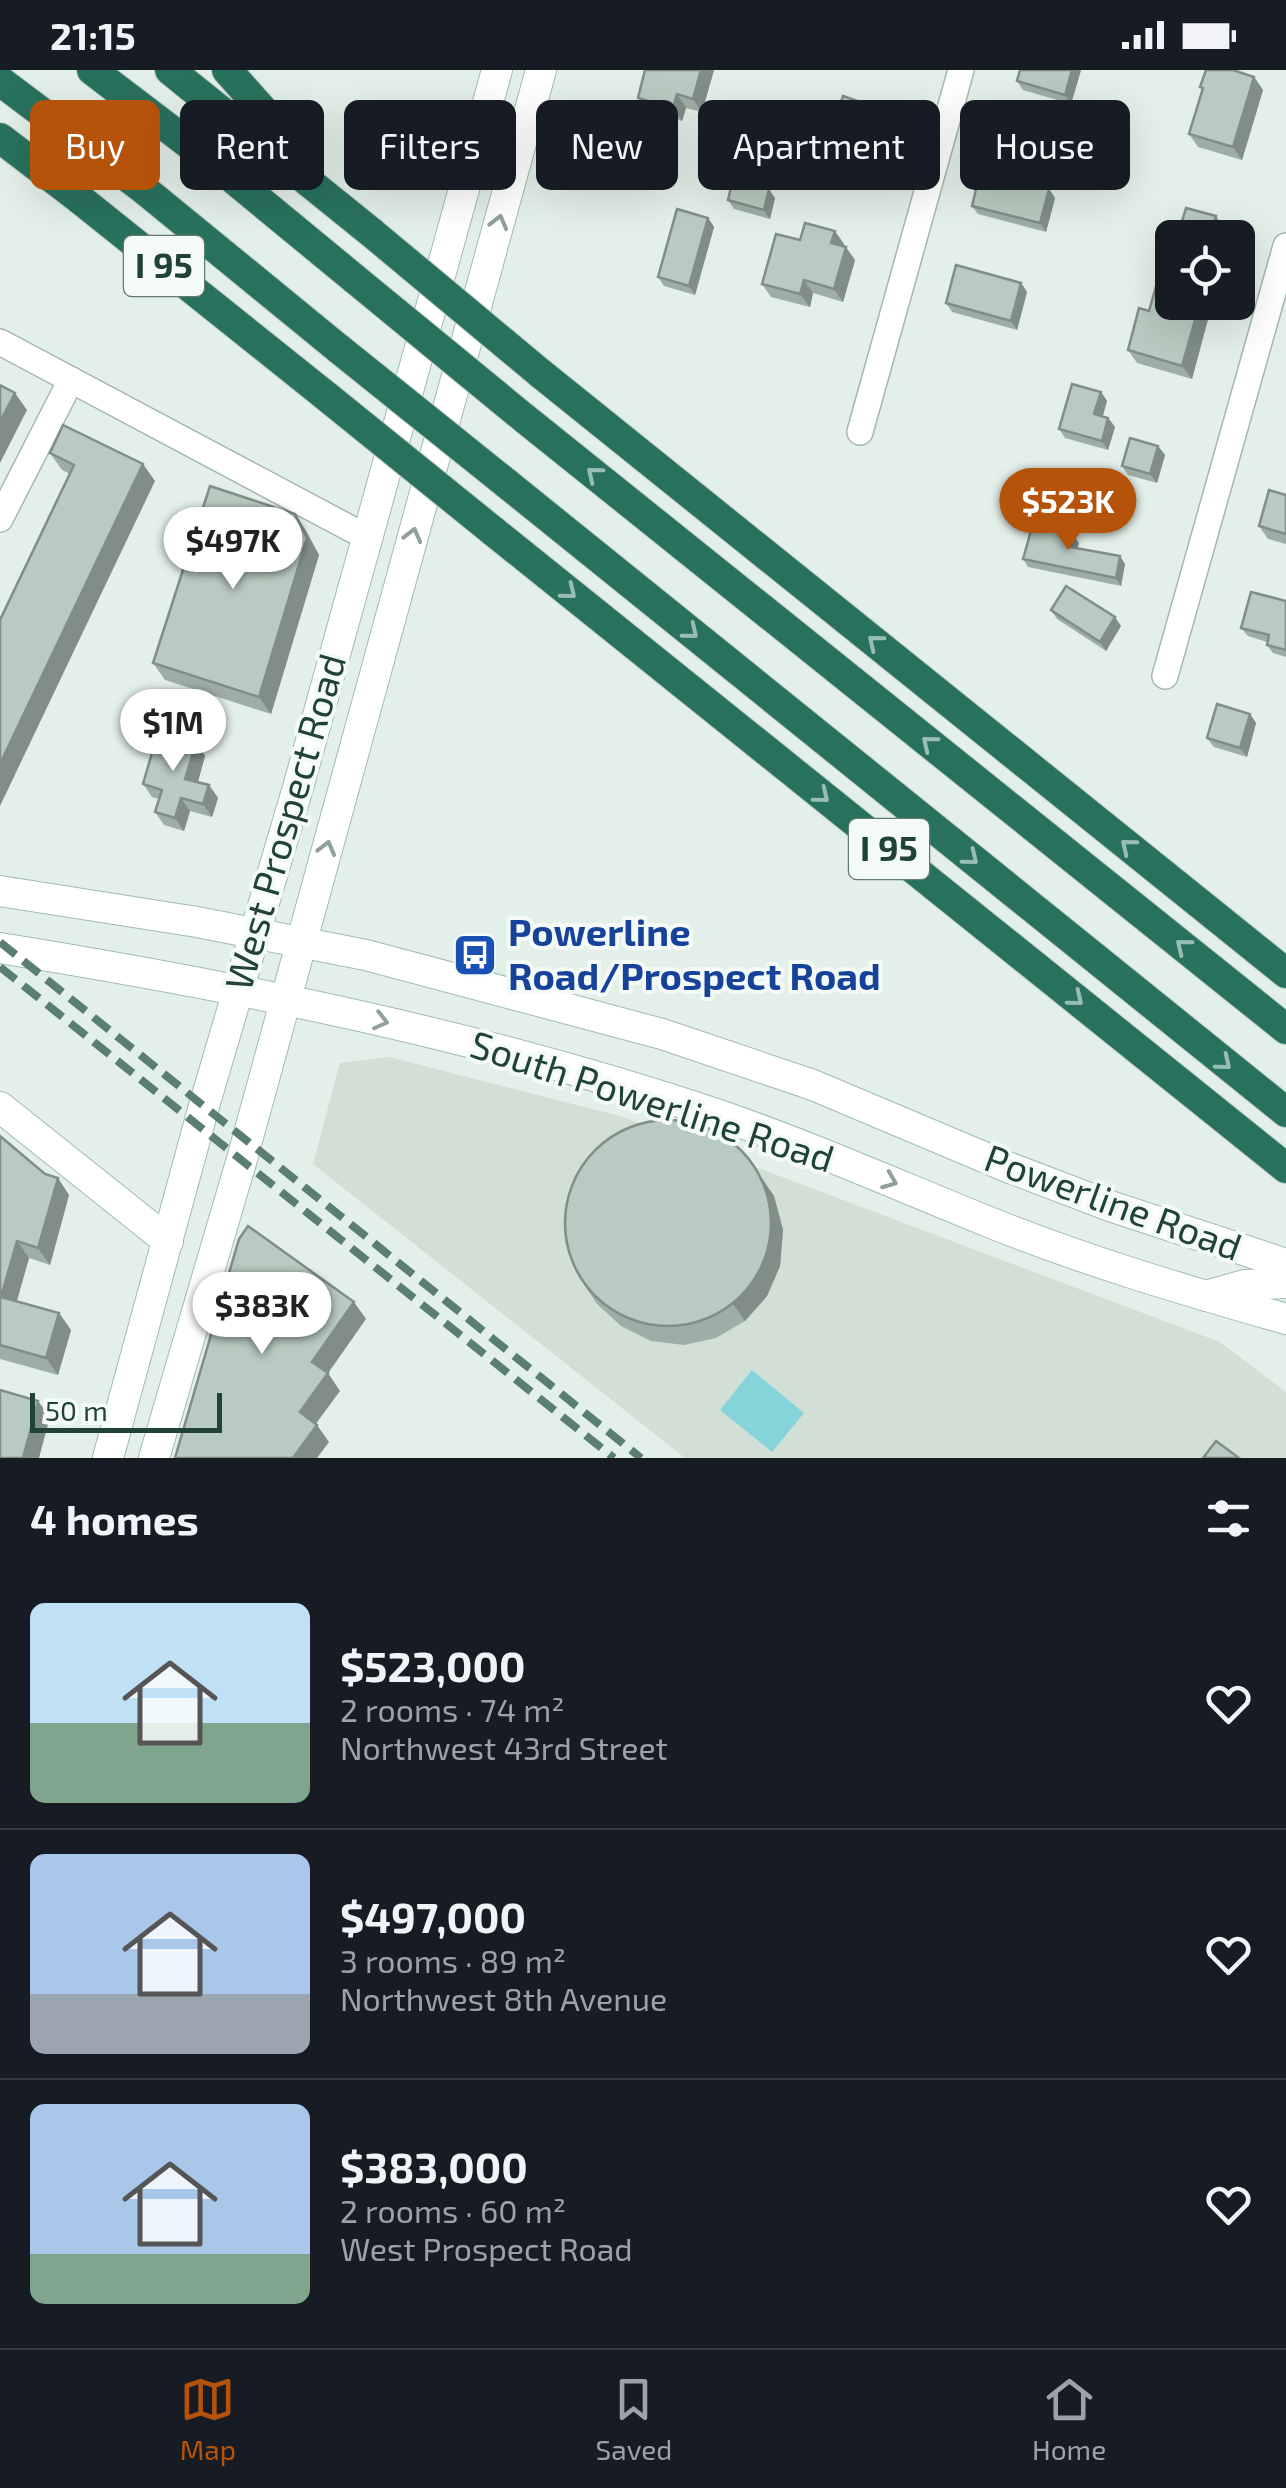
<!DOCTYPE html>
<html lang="en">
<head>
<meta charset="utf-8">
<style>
	body { margin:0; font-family:"Exo 2",sans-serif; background:#20242c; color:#f1f3f6; height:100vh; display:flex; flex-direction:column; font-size:38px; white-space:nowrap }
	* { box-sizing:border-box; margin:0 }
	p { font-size:32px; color:#9ea1a6 }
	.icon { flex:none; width:55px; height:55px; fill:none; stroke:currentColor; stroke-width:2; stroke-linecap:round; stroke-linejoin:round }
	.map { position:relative; height:1388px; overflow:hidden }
	.details { display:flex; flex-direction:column; background:#171b24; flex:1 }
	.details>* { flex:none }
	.banner { position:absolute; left:30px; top:30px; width:1228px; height:90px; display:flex; gap:20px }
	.tools { position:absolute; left:1155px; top:150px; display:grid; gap:20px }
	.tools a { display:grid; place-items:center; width:100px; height:100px; border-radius:15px; background:#171b24; box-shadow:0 10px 40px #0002; font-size:50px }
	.scale { position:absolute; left:30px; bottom:25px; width:192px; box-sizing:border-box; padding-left:10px; border:5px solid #204336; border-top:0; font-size:28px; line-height:35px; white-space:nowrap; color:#204336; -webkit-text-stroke:8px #f4faf7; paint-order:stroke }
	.price { position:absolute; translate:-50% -85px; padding:0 22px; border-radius:35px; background:#fff; color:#222; font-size:32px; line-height:65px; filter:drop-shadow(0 2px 5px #0008) }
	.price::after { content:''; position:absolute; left:50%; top:60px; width:30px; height:22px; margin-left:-15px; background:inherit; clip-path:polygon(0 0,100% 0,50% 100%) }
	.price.on { background:#b45309; color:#fff }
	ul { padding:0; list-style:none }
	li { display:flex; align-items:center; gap:30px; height:250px; padding:0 30px }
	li+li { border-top:2px solid #363941 }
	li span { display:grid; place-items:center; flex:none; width:280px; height:200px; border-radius:15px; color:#555 }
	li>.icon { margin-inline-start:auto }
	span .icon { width:120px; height:120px; fill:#fffc; stroke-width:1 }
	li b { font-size:42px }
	h2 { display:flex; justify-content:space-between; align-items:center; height:120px; padding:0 30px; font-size:42px }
	.pill { padding:0 35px; border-radius:15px; background:#171b24; box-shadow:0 10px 40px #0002; font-size:35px; line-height:90px }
	.pill.on { background:#b45309; color:#fff }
	.status { display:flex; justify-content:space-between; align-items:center; height:70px; padding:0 50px; background:#171b24; direction:ltr }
	.status svg { height:28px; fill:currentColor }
	.dock { display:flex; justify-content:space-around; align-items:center; height:140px; border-top:2px solid #363941; background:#171b24; font-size:28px; color:#9ea1a6 }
	.dock a { display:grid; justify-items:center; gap:5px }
	.dock .on { color:#b45309 }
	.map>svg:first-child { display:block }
	.built { fill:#d1dfd7 }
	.water { fill:#85d4da }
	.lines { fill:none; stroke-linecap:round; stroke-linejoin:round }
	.minor-casing { stroke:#a5b8b0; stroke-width:28 }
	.secondary-casing { stroke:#a0bcb0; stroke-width:32 }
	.motorway-casing { stroke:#c1cac7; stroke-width:32 }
	.minor { stroke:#fff; stroke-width:25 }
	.secondary { stroke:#fff; stroke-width:30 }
	.motorway { stroke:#28725d; stroke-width:30 }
	.rail { stroke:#5b7e72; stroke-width:8; stroke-dasharray:20 10; stroke-linecap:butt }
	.motorway-bridge-casing { stroke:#c1cac7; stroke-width:32; stroke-linecap:butt }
	.motorway-bridge { stroke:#28725d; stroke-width:30 }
	.wall { fill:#9eaea6 }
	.shaded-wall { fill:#818d87 }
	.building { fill:#b8cac1; stroke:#818d87; stroke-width:2.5 }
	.oneway { stroke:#90a19a }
	.oneway2 { stroke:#98bdb2 }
	.labels { text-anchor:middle; stroke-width:8; stroke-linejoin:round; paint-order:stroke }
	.shield { fill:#f4faf7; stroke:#607a70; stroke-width:2.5 }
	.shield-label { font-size:35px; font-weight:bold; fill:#204336 }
	.street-label { font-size:38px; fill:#204336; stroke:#f4faf7 }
	.transit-label { font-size:38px; font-weight:bold; fill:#164399; stroke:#f4faf7; text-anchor:start }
</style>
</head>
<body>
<div class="status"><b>21:15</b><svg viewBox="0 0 49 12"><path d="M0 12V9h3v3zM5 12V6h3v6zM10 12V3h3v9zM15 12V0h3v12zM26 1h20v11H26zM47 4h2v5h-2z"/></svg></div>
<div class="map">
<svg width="1286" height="1388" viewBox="0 0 1286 1388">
	<rect width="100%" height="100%" fill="#e3efe9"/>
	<path class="built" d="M389,987L620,1046L1220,1272L1286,1322V1388H685L313,1094L340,993Z"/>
	<path class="water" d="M752,1300L804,1343L772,1382L720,1340Z"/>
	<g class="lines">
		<g class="minor-casing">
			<g id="minor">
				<path d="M0,272L368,468"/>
				<path d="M860,362L961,0"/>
				<path d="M0,449L71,310"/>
				<path d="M1165,606L1286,176"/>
			</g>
		</g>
		<g class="secondary-casing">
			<g id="secondary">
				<path d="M0,821L197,852L366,885L662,964L813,1015L1005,1096L1110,1136L1286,1194"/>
				<path d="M0,878C242,917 483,966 716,1044C807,1075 895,1114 984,1150C1082,1190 1184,1220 1286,1249"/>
				<path d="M0,1037L168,1171"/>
				<path d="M1206,1226L1245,1215L1286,1213"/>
				<path d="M108,1388L204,1036L299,714L497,0"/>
				<path d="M154,1388L242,1089L541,0"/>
			</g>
		</g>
		<g class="motorway-casing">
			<g id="motorway">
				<path d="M92,0L214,93L356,210"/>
				<path d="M170,0L372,163"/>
				<path d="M227,0L307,90"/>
				<path d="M0,11L141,117L339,279"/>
				<path d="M0,68L76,126L326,326"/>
				<path d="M540,303L1286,903"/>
				<path d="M524,348L1286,959"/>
				<path d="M506,413L1286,1042"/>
				<path d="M493,461L1286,1098"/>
			</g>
		</g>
		<use href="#minor" class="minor"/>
		<use href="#secondary" class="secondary"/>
		<use href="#motorway" class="motorway"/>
		<g class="rail">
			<path d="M0,872L641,1388"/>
			<path d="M0,897L614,1388"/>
		</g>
		<g class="motorway-bridge-casing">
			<g id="motorway-bridge">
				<path d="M372,163L540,303"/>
				<path d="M356,210L524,348"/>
				<path d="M339,279L506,413"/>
				<path d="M326,326L493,461"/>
			</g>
		</g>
		<use href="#motorway-bridge" class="motorway-bridge"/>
	</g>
	<g class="wall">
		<path d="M645,0H714L702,42L686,38L682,51L647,41L638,28Z"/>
		<path d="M1020,0H1081L1071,34L1023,20L1017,11Z"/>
		<path d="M1254,7L1263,20L1242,90L1198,77L1189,64L1203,21L1200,17Z"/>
		<path d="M875,37L882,46L864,96L832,85L826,76Z"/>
		<path d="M1035,104L1032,115L1049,119L1055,128L1046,162L978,144L972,136L988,118Z"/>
		<path d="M775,128L770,149L734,139L728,130Z"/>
		<path d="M708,148L714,157L695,225L664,216L658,207Z"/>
		<path d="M800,170L844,174L843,176L855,190L843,232L813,223L810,237L771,227L762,214Z"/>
		<path d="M1021,213L1027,222L1017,260L952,242L946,233Z"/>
		<path d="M1172,232H1207L1211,238L1192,309L1137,293L1128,280L1149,241Z"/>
		<path d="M1101,322L1107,331L1102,346L1108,348L1115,357L1108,380L1065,368L1059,359Z"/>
		<path d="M1158,376L1165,385L1157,413L1128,405L1122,396Z"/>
		<path d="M50,383L155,411L70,404L62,400Z"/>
		<path d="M1286,425V474L1268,469L1259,456Z"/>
		<path d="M295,444L306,461L319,485L271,644L165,610L153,593Z"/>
		<path d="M1079,473L1077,479L1125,494L1121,516L1028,497L1023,489Z"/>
		<path d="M1286,531V587L1273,583L1267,575V572L1248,566L1241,558Z"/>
		<path d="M1051,540L1121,556L1106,581L1057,549Z"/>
		<path d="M1250,644L1256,653L1247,687L1214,677L1207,668Z"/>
		<path d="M196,673L205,686L198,712L209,715L218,728L212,747L190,741L184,761L164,755L155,742L159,729L152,727L143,714Z"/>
		<path d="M0,1066L69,1125L50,1195L29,1188L17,1231L59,1243L71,1260L58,1305L0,1289Z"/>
		<path d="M754,1096L774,1126L783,1160L780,1196L767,1226L745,1251L716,1268L684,1275L651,1271L621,1256L597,1234L585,1216Z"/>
	</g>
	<g class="shaded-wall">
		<path d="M701,0H714L702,42L693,29Z"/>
		<path d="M1072,0H1081L1071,34L1065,25Z"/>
		<path d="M1254,7L1263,20L1242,90L1233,77Z"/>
		<path d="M677,24L686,38L682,51L673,38Z"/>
		<path d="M875,37L882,46L864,96L858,87Z"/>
		<path d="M1029,95L1035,104L1030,121L1024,113Z"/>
		<path d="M769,119L775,128L770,149L764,140Z"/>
		<path d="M1049,119L1055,128L1046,162L1040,153Z"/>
		<path d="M1216,146L1222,155L1219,168H1210Z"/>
		<path d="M708,148L714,157L695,225L689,216Z"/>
		<path d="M835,161L844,174L840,186L831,173Z"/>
		<path d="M846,177L855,190L843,232L834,219Z"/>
		<path d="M804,210L813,223L810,237L800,224Z"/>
		<path d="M1021,213L1027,222L1017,260L1011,251Z"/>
		<path d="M1200,232H1207L1211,238L1192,309L1182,296Z"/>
		<path d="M1101,322L1107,331L1101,353L1094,344Z"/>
		<path d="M15,323L27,340L0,393V352Z"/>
		<path d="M1108,348L1115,357L1108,380L1102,371Z"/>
		<path d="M1158,376L1165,385L1157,413L1150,404Z"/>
		<path d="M143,394L155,411L0,736V694Z"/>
		<path d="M295,444L306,461L319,485L271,644L259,627Z"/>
		<path d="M1073,465L1079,473L1075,485L1070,477Z"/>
		<path d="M1120,486L1125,494L1121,516L1116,508Z"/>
		<path d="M1115,547L1121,556L1106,581L1100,572Z"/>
		<path d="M1250,644L1256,653L1247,687L1240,678Z"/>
		<path d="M196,673L205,686L195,722L185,709Z"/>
		<path d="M209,715L218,728L212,747L203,734Z"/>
		<path d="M181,728L190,741L184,761L175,748Z"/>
		<path d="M58,1108L69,1125L50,1195L38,1178Z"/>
		<path d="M762,1109L774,1126L783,1160L780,1196L767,1226L745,1251L733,1234Z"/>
		<path d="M17,1171L29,1188L13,1244L1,1227Z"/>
		<path d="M354,1232L366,1249L324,1309L312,1292Z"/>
		<path d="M59,1243L71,1260L58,1305L46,1288Z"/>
		<path d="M328,1303L340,1321L312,1359L300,1342Z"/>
		<path d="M38,1331L50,1347L39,1388H23Z"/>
		<path d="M317,1355L329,1372L317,1388H293Z"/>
	</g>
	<g class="building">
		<path d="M645,0H701L693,29L677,24L673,38L638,28Z"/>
		<path d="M1020,0H1072L1065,25L1017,11Z"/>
		<path d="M1206,0H1233L1254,7L1233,77L1189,64L1203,18L1200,17Z"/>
		<path d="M843,26L875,37L858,87L826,76Z"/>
		<path d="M996,86L1029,95L1024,113L1049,119L1040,153L972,136L977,115L988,118Z"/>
		<path d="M733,109L769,119L764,140L728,130Z"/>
		<path d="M1186,138L1216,146L1210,168H1177Z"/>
		<path d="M677,139L708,148L689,216L658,207Z"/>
		<path d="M805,153L835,161L831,173L846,177L834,219L804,210L800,224L762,214L776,164L800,170Z"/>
		<path d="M956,195L1021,213L1011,251L946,233Z"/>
		<path d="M1157,213L1172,217V232H1200L1182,296L1128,280L1139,238L1149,241Z"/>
		<path d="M1072,314L1101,322L1094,344L1108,348L1102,371L1059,359Z"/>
		<path d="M0,315L15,323L0,352Z"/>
		<path d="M63,355L143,394L0,694V550L74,395L50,383Z"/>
		<path d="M1130,368L1158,376L1150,404L1122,396Z"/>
		<path d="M210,416L295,444L307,468L259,627L153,593Z"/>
		<path d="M1269,420L1286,425V464L1259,456Z"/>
		<path d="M1033,454L1073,465L1070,477L1120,486L1116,508L1023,489Z"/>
		<path d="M1066,516L1115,547L1100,572L1051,540Z"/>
		<path d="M1251,522L1286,531V580L1267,575L1269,565L1241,558Z"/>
		<path d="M1217,634L1250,644L1240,678L1207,668Z"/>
		<path d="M158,662L196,673L185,709L209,715L203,734L181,728L175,748L155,742L162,720L143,714Z"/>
		<circle cx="668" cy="1153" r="103"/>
		<path d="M0,1066L45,1104L58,1108L38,1178L17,1171L1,1227L59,1243L46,1288L0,1275Z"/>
		<path d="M248,1156L354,1232L312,1292L328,1303L300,1342L317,1355L293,1388H175L239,1169Z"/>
		<path d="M0,1320L38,1331L23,1388H0Z"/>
		<path d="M1216,1371L1239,1388H1203Z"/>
	</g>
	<defs><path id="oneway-chevron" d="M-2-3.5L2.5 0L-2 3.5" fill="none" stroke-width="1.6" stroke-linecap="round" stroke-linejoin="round" transform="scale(2.5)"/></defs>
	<g class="oneway">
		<use href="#oneway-chevron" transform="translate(499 152) rotate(-75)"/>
		<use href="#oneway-chevron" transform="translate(413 465) rotate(-75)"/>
		<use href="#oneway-chevron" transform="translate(327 778) rotate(-75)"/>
		<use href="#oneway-chevron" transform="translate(381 951) rotate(14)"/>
		<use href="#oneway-chevron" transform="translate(890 1111) rotate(22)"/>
	</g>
	<g class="oneway2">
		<use href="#oneway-chevron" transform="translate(594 404) rotate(-141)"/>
		<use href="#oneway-chevron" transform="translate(569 522) rotate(39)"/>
		<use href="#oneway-chevron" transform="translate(691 562) rotate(39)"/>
		<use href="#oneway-chevron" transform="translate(875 572) rotate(-141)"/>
		<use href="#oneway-chevron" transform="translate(929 673) rotate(-141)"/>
		<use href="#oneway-chevron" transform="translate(822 726) rotate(39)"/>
		<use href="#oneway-chevron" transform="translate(1128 776) rotate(-141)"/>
		<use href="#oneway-chevron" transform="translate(971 788) rotate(39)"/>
		<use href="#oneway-chevron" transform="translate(1183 876) rotate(-141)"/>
		<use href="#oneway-chevron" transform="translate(1076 929) rotate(39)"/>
		<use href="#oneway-chevron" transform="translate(1224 993) rotate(39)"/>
	</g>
	<defs>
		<g id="bus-square" transform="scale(2.25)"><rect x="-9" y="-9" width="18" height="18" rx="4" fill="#1a4fb4" stroke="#f4faf7"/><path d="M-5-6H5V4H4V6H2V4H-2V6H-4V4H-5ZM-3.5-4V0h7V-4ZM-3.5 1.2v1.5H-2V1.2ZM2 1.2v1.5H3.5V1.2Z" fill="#fff"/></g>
	</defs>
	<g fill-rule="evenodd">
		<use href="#bus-square" x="475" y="885"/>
	</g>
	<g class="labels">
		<g class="shield">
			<rect x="124" y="166" width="80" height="60" rx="8"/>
			<rect x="849" y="749" width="80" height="60" rx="8"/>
		</g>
		<g class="shield-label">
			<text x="164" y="208">I 95</text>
			<text x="889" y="791">I 95</text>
		</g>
		<g class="street-label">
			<text transform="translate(286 752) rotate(-74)" y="13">West Prospect Road</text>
			<text transform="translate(652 1032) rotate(18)" y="13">South Powerline Road</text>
			<text transform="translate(1113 1133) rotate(20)" y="13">Powerline Road</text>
		</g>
		<g class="transit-label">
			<text x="508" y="876">Powerline<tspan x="508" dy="44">Road/Prospect Road</tspan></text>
		</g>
	</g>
</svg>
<div class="tools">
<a><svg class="icon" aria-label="locate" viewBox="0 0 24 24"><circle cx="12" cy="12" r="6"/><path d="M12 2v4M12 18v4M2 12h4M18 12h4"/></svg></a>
</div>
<div class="scale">50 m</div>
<b class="price on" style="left:1068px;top:483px">$523K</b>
<b class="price" style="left:233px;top:522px">$497K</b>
<b class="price" style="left:173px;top:704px">$1M</b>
<b class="price" style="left:262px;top:1287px">$383K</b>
<div class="banner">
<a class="pill on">Buy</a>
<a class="pill">Rent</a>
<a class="pill">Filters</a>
<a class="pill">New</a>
<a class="pill">Apartment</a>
<a class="pill">House</a>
</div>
</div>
<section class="details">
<h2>4 homes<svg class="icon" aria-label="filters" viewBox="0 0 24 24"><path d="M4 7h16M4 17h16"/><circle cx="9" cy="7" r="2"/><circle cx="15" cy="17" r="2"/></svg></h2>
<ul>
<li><span style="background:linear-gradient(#bfe0f5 60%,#7fa58c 0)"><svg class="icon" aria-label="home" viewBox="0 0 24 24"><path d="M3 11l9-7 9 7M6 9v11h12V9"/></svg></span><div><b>$523,000</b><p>2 rooms · 74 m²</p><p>Northwest 43rd Street</p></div><svg class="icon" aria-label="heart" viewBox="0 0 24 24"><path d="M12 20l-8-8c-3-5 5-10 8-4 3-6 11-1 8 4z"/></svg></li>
<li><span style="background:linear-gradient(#a9c7e8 70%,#9aa5b1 0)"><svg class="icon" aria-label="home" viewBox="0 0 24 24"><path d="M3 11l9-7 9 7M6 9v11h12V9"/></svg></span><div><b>$497,000</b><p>3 rooms · 89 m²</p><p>Northwest 8th Avenue</p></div><svg class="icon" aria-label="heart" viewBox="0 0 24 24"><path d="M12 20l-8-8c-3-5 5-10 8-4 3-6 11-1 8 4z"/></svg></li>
<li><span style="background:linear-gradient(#a9c7e8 75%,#7fa58c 0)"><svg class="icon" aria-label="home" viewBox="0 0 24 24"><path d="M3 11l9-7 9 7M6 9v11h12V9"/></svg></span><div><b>$383,000</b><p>2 rooms · 60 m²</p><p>West Prospect Road</p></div><svg class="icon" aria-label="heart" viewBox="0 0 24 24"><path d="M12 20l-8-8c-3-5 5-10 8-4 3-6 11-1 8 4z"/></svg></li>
</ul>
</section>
<nav class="dock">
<a class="on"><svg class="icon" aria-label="map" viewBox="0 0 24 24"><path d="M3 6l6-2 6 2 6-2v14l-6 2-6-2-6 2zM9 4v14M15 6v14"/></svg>Map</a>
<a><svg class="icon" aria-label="saved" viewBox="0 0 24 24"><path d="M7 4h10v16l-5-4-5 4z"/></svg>Saved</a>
<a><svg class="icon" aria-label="home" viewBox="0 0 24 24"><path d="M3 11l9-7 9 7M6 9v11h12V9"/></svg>Home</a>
</nav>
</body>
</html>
